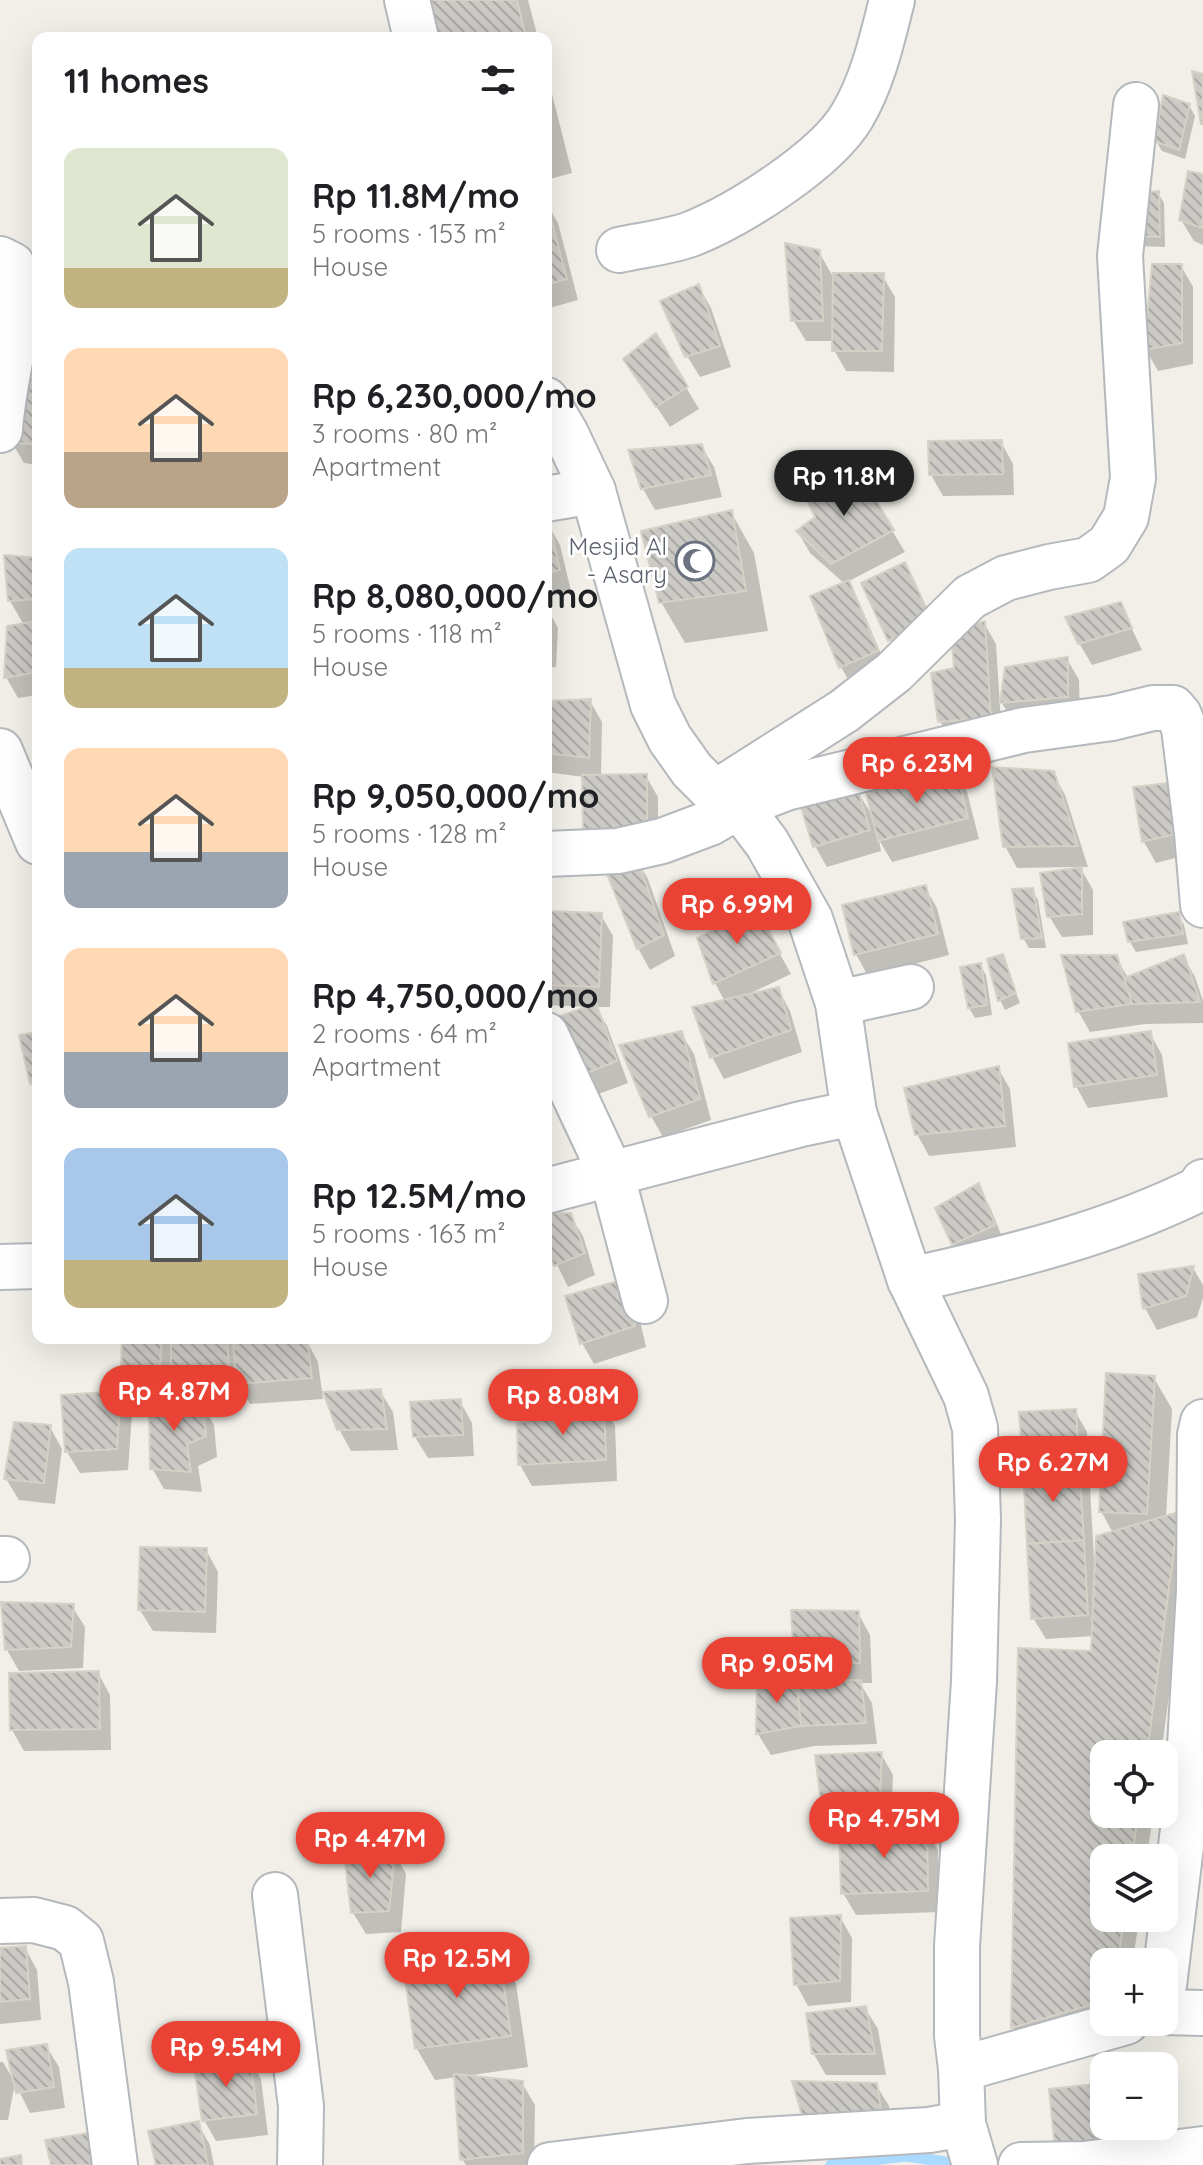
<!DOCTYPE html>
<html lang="en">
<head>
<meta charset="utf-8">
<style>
	body { margin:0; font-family:Quicksand,sans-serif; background:#f2f2f2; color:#202124; height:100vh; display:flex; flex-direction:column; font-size:30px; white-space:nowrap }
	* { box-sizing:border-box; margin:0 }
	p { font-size:26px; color:#757577 }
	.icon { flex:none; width:44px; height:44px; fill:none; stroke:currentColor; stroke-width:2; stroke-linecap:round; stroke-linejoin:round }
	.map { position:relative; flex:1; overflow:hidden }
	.sheet { position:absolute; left:32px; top:32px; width:520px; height:1312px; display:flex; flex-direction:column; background:#fff; border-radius:16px; box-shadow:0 8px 32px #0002 }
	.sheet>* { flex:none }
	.buttons { position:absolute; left:1090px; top:1740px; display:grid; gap:16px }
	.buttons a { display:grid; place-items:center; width:88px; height:88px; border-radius:16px; background:#fff; box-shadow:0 8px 32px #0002; font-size:40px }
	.price { position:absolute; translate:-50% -68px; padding:0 18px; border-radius:28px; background:#ea4335; color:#fff; font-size:26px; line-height:52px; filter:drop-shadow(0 2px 4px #0008) }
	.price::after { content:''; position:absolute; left:50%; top:48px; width:24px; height:18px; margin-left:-12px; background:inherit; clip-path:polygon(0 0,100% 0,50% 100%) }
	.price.active { background:#222; color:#fff }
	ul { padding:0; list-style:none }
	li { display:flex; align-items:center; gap:24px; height:200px; padding:0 32px }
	li span { display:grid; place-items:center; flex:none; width:224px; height:160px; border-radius:16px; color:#555 }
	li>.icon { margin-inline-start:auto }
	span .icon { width:96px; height:96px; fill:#fffc; stroke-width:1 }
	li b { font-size:34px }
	h2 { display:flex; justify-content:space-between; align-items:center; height:96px; padding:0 32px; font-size:34px }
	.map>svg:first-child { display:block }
	.shadow { fill:#0003 }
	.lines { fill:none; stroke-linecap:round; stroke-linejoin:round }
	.stream { stroke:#aadaff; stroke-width:11 }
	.building { fill:url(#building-back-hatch); stroke:#d6d1c6; stroke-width:2 }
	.minor-casing { stroke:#b5b8bc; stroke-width:48 }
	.minor { stroke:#fff; stroke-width:44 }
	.labels { text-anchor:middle; stroke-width:6; stroke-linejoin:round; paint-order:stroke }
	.worship-label { font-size:24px; fill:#5b616d; stroke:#fff; text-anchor:end }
</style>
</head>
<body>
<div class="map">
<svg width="1203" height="2165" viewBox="0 0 1203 2165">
	<defs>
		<pattern id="building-back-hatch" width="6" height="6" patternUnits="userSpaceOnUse" patternTransform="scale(2)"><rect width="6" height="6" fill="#cccac5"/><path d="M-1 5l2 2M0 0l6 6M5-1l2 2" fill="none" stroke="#a9a8a4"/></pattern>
	</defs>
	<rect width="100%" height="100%" fill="#f1efe8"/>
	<g class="shadow">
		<path d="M421,0H528L538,38H430Z"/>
		<path d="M546,70L572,173L546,180Z"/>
		<path d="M1189,105L1195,116L1185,159L1162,151L1156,141Z"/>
		<path d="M1203,176V245L1194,241L1181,220Z"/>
		<path d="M1158,193L1164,203L1165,247L1141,246Z"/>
		<path d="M546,203L558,223L578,300L546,309Z"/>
		<path d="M819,252L832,275H882L895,297L894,372L846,371L834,350V341H806L793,320Z"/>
		<path d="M1181,266L1193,287V364L1158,371L1146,350Z"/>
		<path d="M699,287L711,308L731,367L700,377L687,356Z"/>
		<path d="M655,336L699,409L670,427L625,360Z"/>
		<path d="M38,383V465L24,463L11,441Z"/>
		<path d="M1001,442L1013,464L1014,495L943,496L931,475Z"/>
		<path d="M701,446L714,467L722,497L655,510L643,489Z"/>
		<path d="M856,471L905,552L847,582L860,604L889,673L853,688L841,667L812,598L845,584L810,553L798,532L817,517Z"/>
		<path d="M731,512L754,553L768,631L685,643L661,602Z"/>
		<path d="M546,524H548L560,545L571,591L546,597Z"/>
		<path d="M38,560V695L18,698L6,677L24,625L10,601Z"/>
		<path d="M905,565L943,642L902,661L890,640Z"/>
		<path d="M1120,604L1142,650L1092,665L1079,643Z"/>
		<path d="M546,606L558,628L556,667L546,668Z"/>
		<path d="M984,623L996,644L1002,739L953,743L940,721Z"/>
		<path d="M1067,659L1079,680L1080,718L1014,724L1002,703Z"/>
		<path d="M590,701L602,722L601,776H646L658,797V856L584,777L546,772V703Z"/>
		<path d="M955,771L967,792L979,839L892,862L879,840L881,851L827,867L815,846L856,789L873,817Z"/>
		<path d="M1053,773L1065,795L1088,867H1080L1093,890V935L1062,937L1049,916L1075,867L1017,868L1005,846Z"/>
		<path d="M1135,788L1198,852L1156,863L1144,842Z"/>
		<path d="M635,858L648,879L675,956L650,970L638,948L606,865Z"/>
		<path d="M925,887L937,908L949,955L868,976L856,954Z"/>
		<path d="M1032,890L1038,900L1046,948H1029L1023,938Z"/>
		<path d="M756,911L791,974L749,994L778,989L790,1011L802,1052L724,1079L712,1057L695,1009L725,1002L715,983L700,939Z"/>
		<path d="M546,913L601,915L613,936L610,1007H596L607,1026L628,1083L596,1095L583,1074L591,1007L546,1005Z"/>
		<path d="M1178,915L1184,925L1188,944L1136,952L1130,942L1126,923Z"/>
		<path d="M1183,956L1195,977L1203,1001V1023L1145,1024L1090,1032L1078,1011L1116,957L1128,978Z"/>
		<path d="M1002,957L1020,1003L1005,1010L1000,1000Z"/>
		<path d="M980,965L986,975L992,1015L975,1018L969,1008Z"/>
		<path d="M681,1033L694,1054L711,1120L663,1137L651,1116Z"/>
		<path d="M1150,1033L1162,1055L1168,1097L1088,1108L1076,1086Z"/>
		<path d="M998,1068L1010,1089L1016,1147L929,1156L917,1134Z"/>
		<path d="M978,1186L990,1207L1006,1247L966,1265L954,1244Z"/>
		<path d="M546,1215H570L583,1236L595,1275L568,1287L546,1242Z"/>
		<path d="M1193,1268L1203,1285V1298L1197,1317L1157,1330L1145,1308Z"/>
		<path d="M636,1303L646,1347L594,1364L582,1343Z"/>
		<path d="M124,1338L306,1340L318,1362L323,1399L250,1404L240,1386L241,1408L209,1416L214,1425L217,1457L198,1466L202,1492L164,1489L152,1468L173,1399L135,1397L123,1375Z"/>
		<path d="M1154,1378L1172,1409L1166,1518L1179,1515L1191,1536L1161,1754H1104V1814H1153L1147,1858H1104V1918H1139L1133,1962H1104V2022L1025,2048L1013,2027L1020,1650L1093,1653L1094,1636L1046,1639L1033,1618L1075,1411L1087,1432L1094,1560H1097L1113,1533L1101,1511Z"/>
		<path d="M380,1391L393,1412L398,1450L351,1451L339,1429Z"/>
		<path d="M120,1393L132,1414L128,1470L80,1473L67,1452Z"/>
		<path d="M460,1401L472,1423L474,1456L428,1458L415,1437Z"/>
		<path d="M603,1405L615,1426L617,1481L532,1486L520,1465L519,1425Z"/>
		<path d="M50,1427L62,1449L55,1504L19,1500L6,1479Z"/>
		<path d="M206,1550L218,1572L216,1633L153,1631L140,1610Z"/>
		<path d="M72,1606L85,1627L83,1668L19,1671L7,1650Z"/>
		<path d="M858,1613L870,1635L872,1683H860L872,1703L877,1744L814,1746L771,1755L758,1734L759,1678L808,1683L796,1661Z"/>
		<path d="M98,1673L110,1695L111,1750L24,1751L12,1730Z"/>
		<path d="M881,1754L893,1775L891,1818L835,1823L823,1802Z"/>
		<path d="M926,1829L938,1850L939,1912L856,1915L843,1893Z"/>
		<path d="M394,1852L406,1874L401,1932L366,1934L353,1913Z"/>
		<path d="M840,1917L852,1938L851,2002L808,2006L796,1984Z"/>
		<path d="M25,1948L37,1970L41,2020L0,2024V1950Z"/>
		<path d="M498,1953L516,1984L528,2067L466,2076L522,2083L535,2105L534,2165H466L462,2159L457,2077L435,2080L417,2049Z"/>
		<path d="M865,2008L878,2029L886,2075H826L813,2053Z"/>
		<path d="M46,2046L59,2067L65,2108L30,2113L15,2083L8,2120H0V2062H3L13,2079Z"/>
		<path d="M249,2058L261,2079L268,2135L216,2141L204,2120Z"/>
		<path d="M876,2085L889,2106L894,2144L818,2143Z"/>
		<path d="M1104,2085V2126H1133L1136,2165H1062Z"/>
		<path d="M198,2124L210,2145L214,2165H158Z"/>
	</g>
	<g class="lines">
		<path class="stream" d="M831,2165L906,2156L965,2165"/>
	</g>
	<g class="building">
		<path d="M419,0H517L526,38H428Z"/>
		<path d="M1192,71L1203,74V124H1201Z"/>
		<path d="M1163,95L1190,104L1179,150L1154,141Z"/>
		<path d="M1188,171L1203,174V228L1179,220Z"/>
		<path d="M1159,191L1160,237L1133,236L1136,193Z"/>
		<path d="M546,200L567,279L546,285Z"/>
		<path d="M785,243L820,250L823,321H791Z"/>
		<path d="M1152,264H1182V343L1144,350Z"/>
		<path d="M833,273H884L882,351H832Z"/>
		<path d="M699,284L720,346L685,357L660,301Z"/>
		<path d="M656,333L688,387L656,407L623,359Z"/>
		<path d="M18,374L38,381V445L9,442Z"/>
		<path d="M1002,440L1003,474L929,475L928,441Z"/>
		<path d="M702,444L711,475L641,489L628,450Z"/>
		<path d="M857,469L894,530L831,564L796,531L815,517L804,494Z"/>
		<path d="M732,510L746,591L659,603L641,531Z"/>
		<path d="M546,522H549L560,570L546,573Z"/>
		<path d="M4,555L38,558V599L8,601Z"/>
		<path d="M905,562L932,620L888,641L861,583Z"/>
		<path d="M849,580L878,651L839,668L810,596Z"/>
		<path d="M1121,602L1132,628L1078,644L1065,617Z"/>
		<path d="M38,621V672L4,678L7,626Z"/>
		<path d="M985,621L991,718L938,722L931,673L954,668L951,632Z"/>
		<path d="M1068,657V697L1000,703L1005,667Z"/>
		<path d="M591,699L589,758L546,753V701Z"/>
		<path d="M992,767L1054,771L1078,846L1003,847Z"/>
		<path d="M956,769L968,818L878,841L866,793Z"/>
		<path d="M647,774V835H583L582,775Z"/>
		<path d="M1185,781L1187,831L1142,842L1133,787Z"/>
		<path d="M857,787L870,830L813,847L800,804Z"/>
		<path d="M636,856L664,935L637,949L603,864Z"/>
		<path d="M1082,867V914L1047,917L1040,873Z"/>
		<path d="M926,885L938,934L854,955L842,905Z"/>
		<path d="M1033,888L1042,938L1021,939L1012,889Z"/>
		<path d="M757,908L781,953L713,984L697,938Z"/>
		<path d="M546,911L602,913L599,987L546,985Z"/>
		<path d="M1179,912L1183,934L1128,942L1123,922Z"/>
		<path d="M1003,954L1016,993L998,1001L987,959Z"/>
		<path d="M1184,954L1200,1002L1132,1004L1124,978Z"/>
		<path d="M1061,955H1117L1132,1004L1076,1012Z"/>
		<path d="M981,963L987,1005L968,1008L960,967Z"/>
		<path d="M779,987L791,1030L710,1058L692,1007Z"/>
		<path d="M596,1003L617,1061L582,1075L560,1016Z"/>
		<path d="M682,1031L700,1099L649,1117L619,1045Z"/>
		<path d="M1151,1031L1157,1075L1074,1087L1068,1043Z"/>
		<path d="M38,1032V1083L30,1084L19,1035Z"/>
		<path d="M999,1066L1005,1126L915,1135L904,1088Z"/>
		<path d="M33,1156H38V1217H36Z"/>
		<path d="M979,1183L995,1225L952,1245L935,1208Z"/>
		<path d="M546,1213H571L585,1253L554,1266L546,1247Z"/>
		<path d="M1194,1266L1186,1296L1143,1309L1138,1274Z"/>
		<path d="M625,1279L635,1326L580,1344L565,1296Z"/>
		<path d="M122,1338H162L159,1378L121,1376Z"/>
		<path d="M171,1338H227L230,1386L171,1402Z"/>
		<path d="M233,1338H307L312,1378L236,1384Z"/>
		<path d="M1106,1373L1155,1376L1147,1514L1099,1512Z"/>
		<path d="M381,1389L387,1429L337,1430L323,1392Z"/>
		<path d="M121,1391L117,1449L65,1452L61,1395Z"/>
		<path d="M461,1399L463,1435L413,1437L410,1402Z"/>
		<path d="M203,1401L206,1436L187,1444L191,1472L150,1469L149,1402Z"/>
		<path d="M604,1403L606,1460L518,1465L517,1423Z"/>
		<path d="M1076,1409L1079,1464L1023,1468L1019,1412Z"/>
		<path d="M14,1422L51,1425L44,1483L4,1479Z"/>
		<path d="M1079,1464L1084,1540L1027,1544L1023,1468Z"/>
		<path d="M1179,1512L1147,1754H1104V1814H1138L1132,1858H1104V1918H1124L1118,1962H1104V2001L1011,2028L1018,1648L1091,1651L1096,1536Z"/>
		<path d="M1084,1540L1088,1615L1031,1619L1027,1544Z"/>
		<path d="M140,1547L207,1548L205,1612L138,1610Z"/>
		<path d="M1,1602L74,1604L71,1647L5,1650Z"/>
		<path d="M791,1610L859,1611L860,1663L794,1662Z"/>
		<path d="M99,1671L100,1729L10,1730L9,1673Z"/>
		<path d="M757,1676L797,1681L801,1726L756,1734Z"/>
		<path d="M861,1680L866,1723L801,1726L797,1681Z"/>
		<path d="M882,1752L880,1798L821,1803L815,1755Z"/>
		<path d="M927,1827L928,1891L841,1894L839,1830Z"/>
		<path d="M395,1850L389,1911L351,1913L344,1853Z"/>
		<path d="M841,1915L840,1981L794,1985L790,1918Z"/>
		<path d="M26,1946L30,1999L0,2002V1948Z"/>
		<path d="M499,1951L511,2036L415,2049L403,1964Z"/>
		<path d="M866,2006L875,2054H812L806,2013Z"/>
		<path d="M47,2044L54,2087L16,2093L6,2050Z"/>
		<path d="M250,2056L257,2114L202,2121L194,2065Z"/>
		<path d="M454,2074L523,2081V2153L460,2160Z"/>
		<path d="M792,2081L877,2083L883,2123L804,2122Z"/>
		<path d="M1104,2083V2126H1124L1126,2151L1056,2159L1049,2089Z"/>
		<path d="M199,2121L208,2165H156L148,2131Z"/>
		<path d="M101,2131L97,2165H51L45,2140Z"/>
		<path d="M21,2155L22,2165H0V2159Z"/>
	</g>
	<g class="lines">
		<g class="minor-casing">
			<g id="minor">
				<path d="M407,0L416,38"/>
				<path d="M619,250C642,245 669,242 691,234C739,215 826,160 852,116C873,81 882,39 892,0"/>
				<path d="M0,259L12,265C26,314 3,379 0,430"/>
				<path d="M546,400L566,434L593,491L653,705L670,739L692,770L715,793L739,806L767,843L810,919L838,1003L854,1113L910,1280L966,1396L975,1428L978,1520L974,1681L957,1946V2036L961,2069L963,2124L975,2165"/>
				<path d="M546,499L593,491"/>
				<path d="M0,751L38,842"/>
				<path d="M715,793L844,711L894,672L970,597L1006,578L1049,567L1088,560L1109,545L1126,517L1133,478L1120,256L1136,105"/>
				<path d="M546,854L618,851L662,841L710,823L739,806L786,788L1024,730L1112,718L1153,708H1173L1179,715L1184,728L1197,833L1203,905"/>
				<path d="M838,1003L911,987"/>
				<path d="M546,1035L612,1176L645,1301"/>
				<path d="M546,1191L801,1124L854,1113"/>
				<path d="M0,1267L38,1266"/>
				<path d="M910,1280C1009,1258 1109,1234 1201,1188L1203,1182"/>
				<path d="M0,1559H7"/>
				<path d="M1199,1591L1200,1435L1203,1422"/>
				<path d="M275,1895L301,2106L300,2165"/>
				<path d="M0,1921L34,1920L65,1928L81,1941L91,1982L115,2165"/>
				<path d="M1164,1985L1187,1797L1199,1591H1203"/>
				<path d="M1164,2012L1203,2013"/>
				<path d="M961,2069L1126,2022"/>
				<path d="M550,2165L747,2141L929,2130L963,2124"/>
				<path d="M1021,2165L1084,2164L1203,2149"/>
			</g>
		</g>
		<use href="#minor" class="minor"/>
	</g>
	<defs>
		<g id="mosque-ring" transform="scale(2)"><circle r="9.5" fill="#fff" stroke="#6b7280" stroke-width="1.5"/><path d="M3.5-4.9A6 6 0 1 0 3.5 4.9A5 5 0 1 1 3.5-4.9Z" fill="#6b7280"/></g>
	</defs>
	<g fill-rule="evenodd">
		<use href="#mosque-ring" x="695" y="561"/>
	</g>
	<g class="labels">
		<g class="worship-label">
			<text x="667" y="555">Mesjid Al<tspan x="667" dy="28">- Asary</tspan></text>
		</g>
	</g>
</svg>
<div class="buttons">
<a><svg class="icon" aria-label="locate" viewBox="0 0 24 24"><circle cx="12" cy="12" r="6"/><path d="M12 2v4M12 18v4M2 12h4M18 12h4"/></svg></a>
<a><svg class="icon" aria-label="layers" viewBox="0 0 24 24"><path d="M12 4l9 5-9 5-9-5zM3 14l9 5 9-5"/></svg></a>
<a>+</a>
<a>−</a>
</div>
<b class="price active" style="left:844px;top:518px">Rp 11.8M</b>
<b class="price" style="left:917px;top:805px">Rp 6.23M</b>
<b class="price" style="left:737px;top:946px">Rp 6.99M</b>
<b class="price" style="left:174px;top:1433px">Rp 4.87M</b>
<b class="price" style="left:563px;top:1437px">Rp 8.08M</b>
<b class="price" style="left:1053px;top:1504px">Rp 6.27M</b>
<b class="price" style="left:777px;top:1705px">Rp 9.05M</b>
<b class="price" style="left:884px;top:1860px">Rp 4.75M</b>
<b class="price" style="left:370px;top:1880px">Rp 4.47M</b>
<b class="price" style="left:457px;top:2000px">Rp 12.5M</b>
<b class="price" style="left:226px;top:2089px">Rp 9.54M</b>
<section class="sheet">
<h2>11 homes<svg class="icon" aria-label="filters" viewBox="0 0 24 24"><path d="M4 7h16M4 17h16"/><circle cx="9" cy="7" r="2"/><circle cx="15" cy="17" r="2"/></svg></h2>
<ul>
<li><span style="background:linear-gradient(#dfe7d0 75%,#c2b280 0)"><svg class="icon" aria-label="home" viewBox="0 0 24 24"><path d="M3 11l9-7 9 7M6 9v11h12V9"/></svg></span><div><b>Rp 11.8M/mo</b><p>5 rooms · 153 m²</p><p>House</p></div></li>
<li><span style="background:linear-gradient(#ffd9b3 65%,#b9a48a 0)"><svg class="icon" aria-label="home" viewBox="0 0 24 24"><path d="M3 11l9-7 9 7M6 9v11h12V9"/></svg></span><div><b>Rp 6,230,000/mo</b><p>3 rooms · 80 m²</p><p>Apartment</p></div></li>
<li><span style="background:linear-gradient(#bfe0f5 75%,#c2b280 0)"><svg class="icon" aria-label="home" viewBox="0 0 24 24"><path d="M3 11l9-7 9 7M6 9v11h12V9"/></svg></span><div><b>Rp 8,080,000/mo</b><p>5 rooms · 118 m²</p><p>House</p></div></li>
<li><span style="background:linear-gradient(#ffd9b3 65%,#9aa5b1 0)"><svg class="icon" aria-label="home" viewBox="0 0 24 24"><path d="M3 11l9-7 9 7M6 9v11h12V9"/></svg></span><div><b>Rp 9,050,000/mo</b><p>5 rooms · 128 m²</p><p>House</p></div></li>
<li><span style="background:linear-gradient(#ffd9b3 65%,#9aa5b1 0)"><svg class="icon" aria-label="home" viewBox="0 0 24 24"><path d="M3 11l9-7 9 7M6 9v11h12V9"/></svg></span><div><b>Rp 4,750,000/mo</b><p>2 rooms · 64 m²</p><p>Apartment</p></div></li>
<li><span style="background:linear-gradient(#a9c7e8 70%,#c2b280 0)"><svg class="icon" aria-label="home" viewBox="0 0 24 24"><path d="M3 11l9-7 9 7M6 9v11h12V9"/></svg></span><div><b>Rp 12.5M/mo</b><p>5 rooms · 163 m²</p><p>House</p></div></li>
</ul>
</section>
</div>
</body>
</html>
